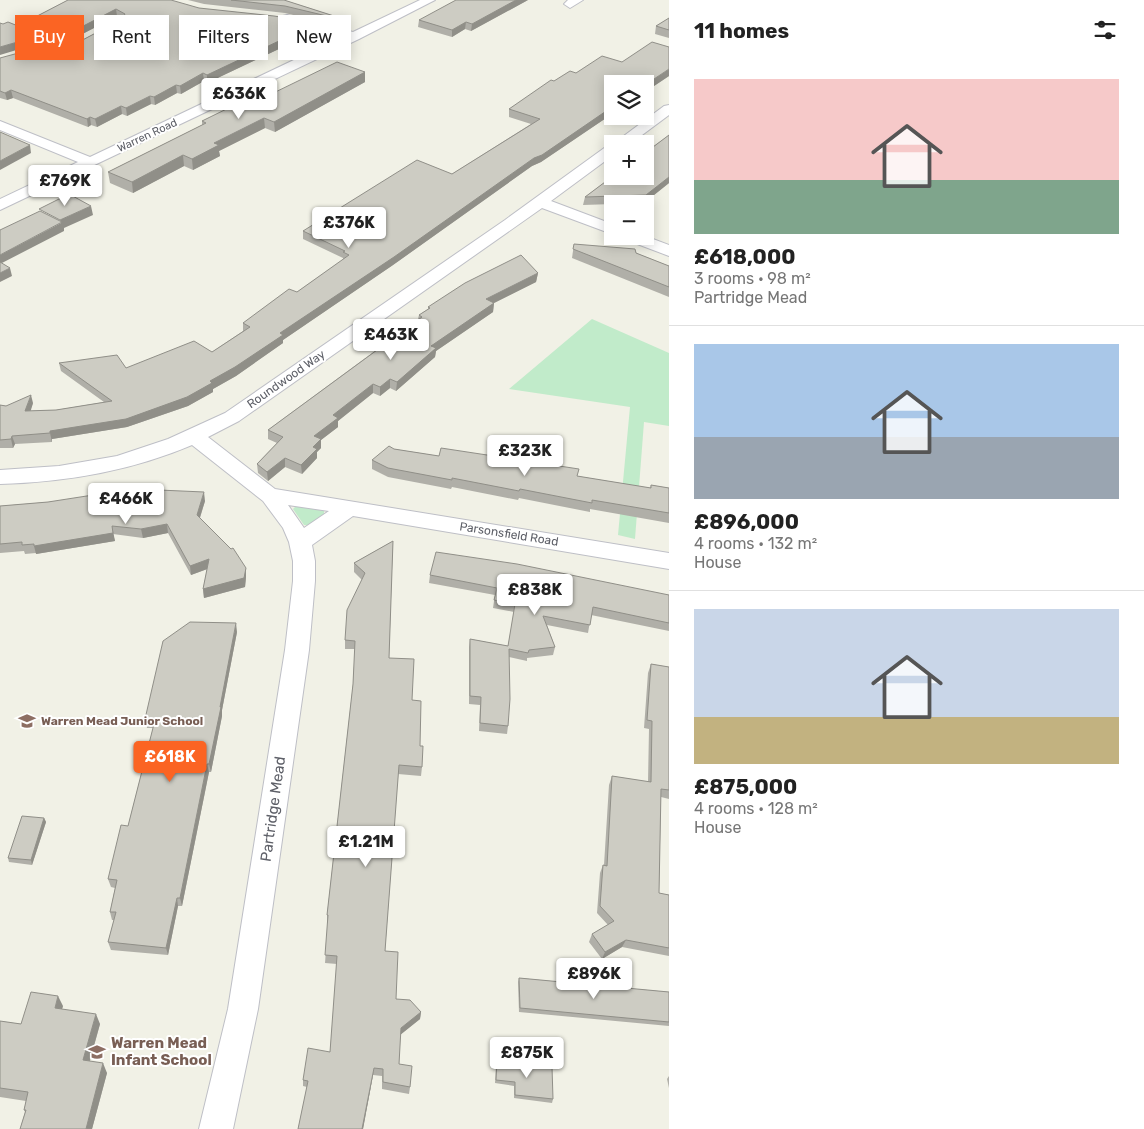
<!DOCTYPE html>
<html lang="en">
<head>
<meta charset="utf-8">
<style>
	body { margin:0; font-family:Rubik,sans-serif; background:#f2f2f2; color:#222; height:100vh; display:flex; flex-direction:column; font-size:19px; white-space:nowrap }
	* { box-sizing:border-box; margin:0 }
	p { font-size:16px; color:#767676 }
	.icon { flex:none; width:28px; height:28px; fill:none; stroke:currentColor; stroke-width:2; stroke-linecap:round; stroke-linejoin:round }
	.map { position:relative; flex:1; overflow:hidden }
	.drawer { display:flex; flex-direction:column; background:#fff; width:475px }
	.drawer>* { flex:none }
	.guide { position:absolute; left:15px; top:15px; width:475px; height:45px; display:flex; gap:10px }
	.controls { position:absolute; left:604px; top:75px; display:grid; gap:10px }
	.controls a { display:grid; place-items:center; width:50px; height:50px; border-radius:0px; background:#fff; box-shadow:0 2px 12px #0003; font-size:25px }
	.price { position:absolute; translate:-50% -42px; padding:0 11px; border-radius:5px; background:#fff; color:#222; font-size:16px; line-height:32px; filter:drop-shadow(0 1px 2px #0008) }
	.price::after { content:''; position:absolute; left:50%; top:30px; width:15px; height:11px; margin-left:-8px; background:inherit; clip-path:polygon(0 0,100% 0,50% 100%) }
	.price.selected { background:#fb6423; color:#fff }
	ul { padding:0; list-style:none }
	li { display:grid; align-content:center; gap:10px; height:265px; padding:0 25px }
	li+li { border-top:1px solid #e0e0e0 }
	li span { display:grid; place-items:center; height:155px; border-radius:0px; color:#555 }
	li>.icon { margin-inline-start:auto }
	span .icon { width:90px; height:90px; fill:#fffc; stroke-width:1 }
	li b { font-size:21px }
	h2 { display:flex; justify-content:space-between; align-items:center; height:60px; padding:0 25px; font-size:21px }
	.tag { padding:0 18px; border-radius:0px; background:#fff; box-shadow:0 2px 12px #0003; font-size:18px; line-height:45px }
	.tag.selected { background:#fb6423; color:#fff }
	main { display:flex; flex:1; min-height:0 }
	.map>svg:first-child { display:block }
	.green { fill:#c1ebca }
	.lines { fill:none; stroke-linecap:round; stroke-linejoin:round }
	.minor-casing { stroke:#bebfc6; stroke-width:2 }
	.minor { fill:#fff; fill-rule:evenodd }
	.wall { fill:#b0afa8 }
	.shaded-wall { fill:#908f88 }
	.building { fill:#cdccc3; stroke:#908f88 }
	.labels { text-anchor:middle; stroke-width:4; stroke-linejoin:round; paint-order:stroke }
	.far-street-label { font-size:11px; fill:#5e6068; stroke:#fff }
	.street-label { font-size:12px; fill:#5e6068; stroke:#fff }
	.education-label { font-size:12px; font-weight:bold; fill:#785e54; stroke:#fff; text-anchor:start }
	.near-street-label { font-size:15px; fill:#5e6068; stroke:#fff }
	.near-education-label { font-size:15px; font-weight:bold; fill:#785e54; stroke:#fff; text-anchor:start }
</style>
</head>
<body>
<main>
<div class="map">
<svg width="669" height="1129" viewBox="0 0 669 1129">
	<rect width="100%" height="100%" fill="#f1f1e6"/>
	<g class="green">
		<path d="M592,319L669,353V426L644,422L635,539L618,535L630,407L509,389Z"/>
		<path d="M296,506L324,511V514L308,525H304L293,509Z"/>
	</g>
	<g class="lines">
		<g class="minor-casing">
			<g id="minor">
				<path d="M420,0H435L359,39L0,210V199L78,162L0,130V121L90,157L342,37L283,22L281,19L283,16L287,15L353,32Z"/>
				<path d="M568,0H583L570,8L564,4Z"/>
				<path d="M669,105V115L630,144H613L664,106Z"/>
				<path d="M612,145V156L551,201L612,224V234L542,208L239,421L208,437L275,489L669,553V569L353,516L312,545L315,561V581L309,650L258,1009L233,1129H199L228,1009L285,650L293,581V561L289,542L283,528L263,501L192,445C131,471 66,482 0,484V470L59,466L117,456L168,439L225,413L505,220L607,146ZM288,505L329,511L304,528Z"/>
				<path d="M622,236H645L669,245V256L624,239Z"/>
			</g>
		</g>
		<use href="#minor" class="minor"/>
	</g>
	<g class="wall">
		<path d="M68,0L199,8L317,31L207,83L204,81L181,94L177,93L155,105L151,104L127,116L122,114L97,127L91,125L88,127L13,98L7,100L0,98V58L56,49L75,44L122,19L117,16L67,42L57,45L36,44L18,26Z"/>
		<path d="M188,0H284L334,16V23L331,24L285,13L204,4Z"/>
		<path d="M528,0L471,31L465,29L452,37L418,27L419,20Z"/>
		<path d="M669,18V38L655,34L656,26Z"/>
		<path d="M365,72V82L275,132L265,128L219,151L220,156L193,170L184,166L133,193L110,183L108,172L202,125V121L259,100Z"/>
		<path d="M576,73L669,76L645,92V84H612V114L541,162L532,166L393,265L283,340V343L236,376L213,389V392L188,406L127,427L52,439V442L15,444L13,448H0V405L6,406L33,403L30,411L56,410L104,402L61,371L59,363L126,368L212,352L243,331V323L297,292L343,260V258L303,239V231L452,174L531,124L509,117V109L554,81Z"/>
		<path d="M669,135V183L644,203L583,205L585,197Z"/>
		<path d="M574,244L636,253L669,266V297L572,258Z"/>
		<path d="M538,273L536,282L494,303L493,312L436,351L435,357L396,391L390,388L380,396L373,393L338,421V427L321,440V448L317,452V458L302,474L285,467L268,481L258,473L257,464L277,443L268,439V430L418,319L419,315L428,309V307Z"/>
		<path d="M394,449L439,456L577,476L650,488L651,485L669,488V523L590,509V512L519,498L518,500L452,487L451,489L388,477L372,469V460Z"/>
		<path d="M161,490L205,501L200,518L246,577L245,587L204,598L203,589L207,569L191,575L168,533L143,538L113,534L115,541L36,554V553L25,554L24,551L0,553V506L48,502Z"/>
		<path d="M393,541L389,658L412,700L420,746L422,767L421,776L398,774L385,951L396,999L421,1012L420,1019L400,1035L399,1064L410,1087L409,1094L382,1089V1076L373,1075L363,1129H298L307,1087L303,1086V1080L330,1052L337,964L325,963L328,923H327V915L353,684L355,649H345V640L362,580L354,572V563Z"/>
		<path d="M430,575L669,595V631L591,615L588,633L547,625L555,647L553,655L527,658V661L509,657L508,726L507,734L479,731L480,705L469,704V647L470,639L508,646L514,612L493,608L495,595L429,583Z"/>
		<path d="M237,632L222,710V716L211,772H209L182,906H178L168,955L111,950L108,942L114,920H112L110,912L115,888L111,887L108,879L128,826L153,728H147L145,719Z"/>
		<path d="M651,664L669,667V799L661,797L659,893L669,895V956L622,947L602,959L589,942L592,934L608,925L597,913L600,873L603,865H604L609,785L612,776L648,782L649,729L644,728L648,673Z"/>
		<path d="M44,818L46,822L32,865L9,862L8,858Z"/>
		<path d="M519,978L669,992V1026L519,1012L518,982Z"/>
		<path d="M63,1006L62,1009L100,1024L90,1061L107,1073L92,1129H20L25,1112L24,1110L26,1101L0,1097V1021L21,1024Z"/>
		<path d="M497,1061L553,1099L552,1103L514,1098V1086L495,1083L496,1064Z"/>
		<path d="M669,1076V1088L667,1079Z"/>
	</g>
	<g class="shaded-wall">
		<path d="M516,0H528L471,31L472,24Z"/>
		<path d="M116,9L117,16L67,42L57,45L55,38Z"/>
		<path d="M334,16V23L331,24V17Z"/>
		<path d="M466,22L465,29L452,37V30Z"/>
		<path d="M317,23V31L207,83V75Z"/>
		<path d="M35,37L36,44L0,55V47Z"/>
		<path d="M669,69V76L645,92V85Z"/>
		<path d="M365,72V82L275,132L274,122Z"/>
		<path d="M203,73L204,81L181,94L180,86Z"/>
		<path d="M176,85L177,93L155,105L154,97Z"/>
		<path d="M11,90L13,98L7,100L5,93Z"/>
		<path d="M150,96L151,104L127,116L126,108Z"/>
		<path d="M121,106L122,114L97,127L95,119Z"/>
		<path d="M612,107V114L541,162L532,166L393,265L283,340V343L236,376L213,389V392L188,406L127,427L52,439V442L50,433V431L210,381L534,158Z"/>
		<path d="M90,117L91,125L88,127L87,119Z"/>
		<path d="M264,118L265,128L219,151L220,156L193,170L192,159L214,143Z"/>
		<path d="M30,145L31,153L0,170V161Z"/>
		<path d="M183,155L184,166L133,193L132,182Z"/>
		<path d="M669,177V183L644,203L646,195Z"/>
		<path d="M91,206L93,215L64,228V231L0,264V255L61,223L60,220Z"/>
		<path d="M10,268L12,276L0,282V273Z"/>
		<path d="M538,273L536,282L494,303L493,312L436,351L435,357L396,391L397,382L431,346L486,299Z"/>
		<path d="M390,379V388L380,396V387Z"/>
		<path d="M373,384V393L338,421V427L321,440V448L317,452V458L302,474L301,465L314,436L333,415Z"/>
		<path d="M31,395L33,403L28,420L25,411Z"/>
		<path d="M12,436L15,444L13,448L11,439Z"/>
		<path d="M285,458V467L268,481L267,472Z"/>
		<path d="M204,492L205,501L198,523L197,515Z"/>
		<path d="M167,524L168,533L143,538L141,529Z"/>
		<path d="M112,526L115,541L36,554L34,546Z"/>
		<path d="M209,559L210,568L191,575L190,566Z"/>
		<path d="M246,568V577L245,587L204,598L203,589Z"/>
		<path d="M236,623L237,632L222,710V716L211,772L209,764L220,707Z"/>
		<path d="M207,764L209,772L182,906L180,898Z"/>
		<path d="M44,818L46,822L32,865L31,860Z"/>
		<path d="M177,898L178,906L168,955L166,948Z"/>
		<path d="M626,940L622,947L602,959L605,952Z"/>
		<path d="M58,996L63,1006L59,1018L55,1008Z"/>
		<path d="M421,1012L420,1019L400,1035L401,1028Z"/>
		<path d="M96,1014L100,1024L87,1070L83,1060Z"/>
		<path d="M103,1063L107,1073L92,1129H86Z"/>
		<path d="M374,1068L373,1075L363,1129H362Z"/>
	</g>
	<g class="building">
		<path d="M68,0H171L199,8L274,16L317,23L207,75L203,73L180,86L176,85L154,97L150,96L126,108L121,106L95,119L90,117L87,119L11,90L5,93L0,91V58L37,48L56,49L75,44L122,19L125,14L116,9L66,35L55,38L35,37L0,47V23L3,24L8,22L18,26Z"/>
		<path d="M231,0H284L334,16L331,17L285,6Z"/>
		<path d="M456,0H516L472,24L466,22L452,30L419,20Z"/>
		<path d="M669,18V30L656,26Z"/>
		<path d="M652,42L669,47V69L645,85V84H612V107L542,155L534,158L394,257L280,333L283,335L235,367L210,381L212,383L187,397L126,419L50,431V433L12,436L11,439L0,440V405L6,406L31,395L25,411L56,410L112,401L59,363L117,355L126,368L194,341L212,352L250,327L243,323L289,289L297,292L349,255L343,252L345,251L303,231L417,160L452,174L540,119L509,109L551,80L554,81L570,71L576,73L602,56L622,62Z"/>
		<path d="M337,62L365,72L274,122L264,118L214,143L219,145L192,159L183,155L132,182L108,172L206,123L202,121L251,97L259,100Z"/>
		<path d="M0,132L30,145L0,161Z"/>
		<path d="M669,135V177L646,195L585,197L613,176H645V153Z"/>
		<path d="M69,194L91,206L60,220L39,209Z"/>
		<path d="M40,211L62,222L0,255V230Z"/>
		<path d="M574,244L635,249L636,253L669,266V287L573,249Z"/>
		<path d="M521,255L538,273L486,299L494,303L431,346L436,348L397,382L390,379L380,387L373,384L333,415L338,418L314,436L321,439L313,447L317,449L301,465L285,458L267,472L257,464L283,437L268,430L422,317L419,315L430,308L428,307L465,283Z"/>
		<path d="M0,262L10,268L0,273Z"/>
		<path d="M389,446L394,449L439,456L441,448L579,469L577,476L651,488V485L669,488V513L592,500V503L520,489L519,491L452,478V480L388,468L372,460Z"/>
		<path d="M161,487L159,490L204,492L197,515L231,549L233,548L246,568L244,578L203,589L209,559L190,566L167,524L141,529L112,526L113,533L34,546V544L22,545V542L0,544V506L48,502L106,493Z"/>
		<path d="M393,541L389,658L414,659L412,700L421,701L420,746H423L422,767L399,765L385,951L398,952L396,999L410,1000L421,1012L401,1028L399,1064L412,1066L410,1087L383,1082V1069L374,1068L362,1129H298L308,1081L303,1080L308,1048L330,1052L337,956L325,955L328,915H327L353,684L355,641L345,640L347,610L365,573L354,563Z"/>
		<path d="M436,552L517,564L669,595V623L593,607L590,625L543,616L555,647L529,650L528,653L509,649L510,699L508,726L480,723L481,697L470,696V639L508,646L515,604L494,600L497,588L430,575Z"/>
		<path d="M190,622L236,623L220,707H221L209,764H207L180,898H177L166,948L108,942L116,912H110L117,880L108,879L121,825L128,826L155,720L145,719L163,641Z"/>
		<path d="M651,664L669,667V790L661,789L659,893L669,895V948L626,940L605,952L592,934L614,921L600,906L603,865L607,866L612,776L651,782L652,721L647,720Z"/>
		<path d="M22,816L44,818L31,860L8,858Z"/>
		<path d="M519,978L669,992V1022L520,1008Z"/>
		<path d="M31,992L58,996L55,1008L96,1014L83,1060L103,1063L86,1129H20L26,1110H24L28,1092L0,1088V1021L21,1024Z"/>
		<path d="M497,1061L552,1067L553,1099L515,1095V1082L496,1080Z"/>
	</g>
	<defs>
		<g id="school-bare" transform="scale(1.35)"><path d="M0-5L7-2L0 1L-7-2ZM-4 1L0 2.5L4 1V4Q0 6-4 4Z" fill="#8d6e63" stroke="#fff" stroke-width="2.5" paint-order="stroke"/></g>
	</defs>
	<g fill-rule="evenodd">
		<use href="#school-bare" x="27" y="721"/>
		<use href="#school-bare" x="97" y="1052"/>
	</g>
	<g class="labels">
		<g class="far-street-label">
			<text transform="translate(147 135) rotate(-25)" y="4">Warren Road</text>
		</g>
		<g class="street-label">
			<text transform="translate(286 379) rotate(-35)" y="4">Roundwood Way</text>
			<text transform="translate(509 534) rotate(9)" y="4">Parsonsfield Road</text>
		</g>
		<g class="education-label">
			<text x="41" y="725">Warren Mead Junior School</text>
		</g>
		<g class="near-street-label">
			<text transform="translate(273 809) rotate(-82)" y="5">Partridge Mead</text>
		</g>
		<g class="near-education-label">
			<text x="111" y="1048">Warren Mead<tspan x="111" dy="17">Infant School</tspan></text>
		</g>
	</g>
</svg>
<div class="controls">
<a><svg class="icon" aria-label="layers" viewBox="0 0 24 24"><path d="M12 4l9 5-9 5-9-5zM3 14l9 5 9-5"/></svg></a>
<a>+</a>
<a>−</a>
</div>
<b class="price" style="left:239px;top:120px">£636K</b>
<b class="price" style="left:65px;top:207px">£769K</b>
<b class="price" style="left:349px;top:249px">£376K</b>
<b class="price" style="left:391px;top:361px">£463K</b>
<b class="price" style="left:525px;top:477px">£323K</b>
<b class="price" style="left:126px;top:525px">£466K</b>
<b class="price" style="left:535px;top:616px">£838K</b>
<b class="price selected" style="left:170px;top:783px">£618K</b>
<b class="price" style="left:366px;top:868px">£1.21M</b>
<b class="price" style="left:594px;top:1000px">£896K</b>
<b class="price" style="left:527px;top:1079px">£875K</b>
<div class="guide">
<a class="tag selected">Buy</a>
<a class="tag">Rent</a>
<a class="tag">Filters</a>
<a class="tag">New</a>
</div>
</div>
<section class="drawer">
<h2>11 homes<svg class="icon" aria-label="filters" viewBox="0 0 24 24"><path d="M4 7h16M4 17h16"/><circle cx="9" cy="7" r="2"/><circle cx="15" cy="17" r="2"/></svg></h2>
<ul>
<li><span style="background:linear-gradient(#f6c9c9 65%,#7fa58c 0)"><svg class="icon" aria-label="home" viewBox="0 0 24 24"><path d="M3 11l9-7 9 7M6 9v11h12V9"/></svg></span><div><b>£618,000</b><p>3 rooms · 98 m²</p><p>Partridge Mead</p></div></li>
<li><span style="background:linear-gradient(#a9c7e8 60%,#9aa5b1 0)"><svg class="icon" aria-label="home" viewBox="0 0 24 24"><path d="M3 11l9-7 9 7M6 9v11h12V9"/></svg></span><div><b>£896,000</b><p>4 rooms · 132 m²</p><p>House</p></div></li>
<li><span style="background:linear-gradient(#c9d6e8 70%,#c2b280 0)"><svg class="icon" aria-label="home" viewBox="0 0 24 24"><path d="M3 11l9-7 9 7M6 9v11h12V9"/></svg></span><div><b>£875,000</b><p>4 rooms · 128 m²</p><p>House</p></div></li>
</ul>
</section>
</main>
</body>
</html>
